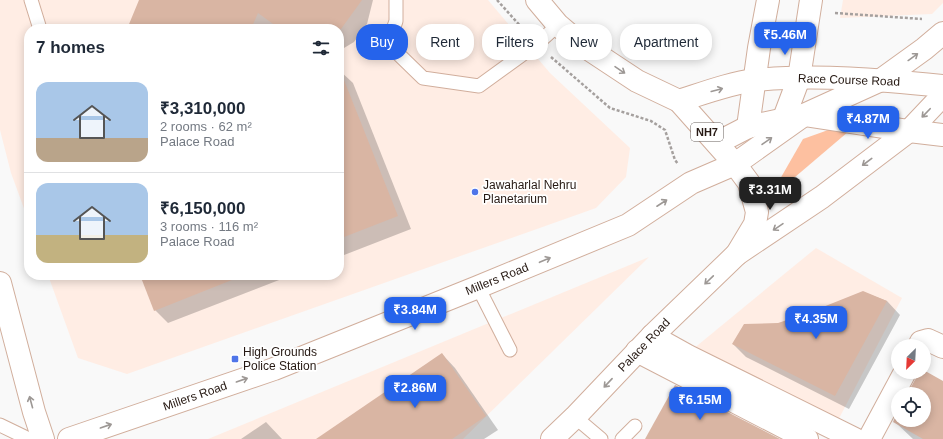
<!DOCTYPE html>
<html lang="en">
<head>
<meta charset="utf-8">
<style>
	body { margin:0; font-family:Arial,sans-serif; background:#f6f6f7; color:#1f2937; height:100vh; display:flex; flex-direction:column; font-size:15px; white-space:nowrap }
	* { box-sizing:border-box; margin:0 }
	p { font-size:13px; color:#747a83 }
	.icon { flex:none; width:22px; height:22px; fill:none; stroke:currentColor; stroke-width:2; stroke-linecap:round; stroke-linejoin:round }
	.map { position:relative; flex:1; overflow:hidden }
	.drawer { position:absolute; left:24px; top:24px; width:320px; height:256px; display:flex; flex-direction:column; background:#fff; border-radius:16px; box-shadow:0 2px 10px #0003 }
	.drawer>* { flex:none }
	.banner { position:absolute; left:356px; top:24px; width:380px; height:36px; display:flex; gap:8px }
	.needle { width:26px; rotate:204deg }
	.tools { position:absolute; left:891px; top:339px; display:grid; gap:8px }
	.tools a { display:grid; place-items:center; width:40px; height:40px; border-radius:50%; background:#fff; box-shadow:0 2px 10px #0003; font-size:20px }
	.price { position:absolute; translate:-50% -34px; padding:0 9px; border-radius:8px; background:#2563eb; color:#fff; font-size:13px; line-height:26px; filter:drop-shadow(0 1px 2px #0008) }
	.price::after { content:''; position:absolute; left:50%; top:24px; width:12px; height:9px; margin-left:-6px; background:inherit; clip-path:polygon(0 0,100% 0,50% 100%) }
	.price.current { background:#222; color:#fff }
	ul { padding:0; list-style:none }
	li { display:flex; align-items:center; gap:12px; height:100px; padding:0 12px }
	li+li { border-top:1px solid #e0e1e3 }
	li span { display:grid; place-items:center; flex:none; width:112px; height:80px; border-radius:12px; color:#555 }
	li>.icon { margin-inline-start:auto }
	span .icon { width:48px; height:48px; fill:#fffc; stroke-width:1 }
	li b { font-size:17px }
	h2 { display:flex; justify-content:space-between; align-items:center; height:48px; padding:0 12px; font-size:17px }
	.chip { padding:0 14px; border-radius:16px; background:#fff; box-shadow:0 2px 10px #0003; font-size:14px; line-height:36px }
	.chip.current { background:#2563eb; color:#fff }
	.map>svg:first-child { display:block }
	.built { fill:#ffede4 }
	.green { fill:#fdc0a0 }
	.shadow { fill:#0003 }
	.building { fill:#d9b5a3 }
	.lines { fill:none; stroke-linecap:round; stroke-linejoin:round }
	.service-casing { stroke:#d1ae9c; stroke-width:15 }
	.minor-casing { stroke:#d1ae9c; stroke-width:24 }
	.tertiary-casing { stroke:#d1ae9c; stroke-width:24 }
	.secondary-casing { stroke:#d1ae9c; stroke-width:24 }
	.primary-casing { stroke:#d1ae9c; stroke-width:24 }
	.path { stroke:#a5a09e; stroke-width:2.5; stroke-dasharray:3 2; stroke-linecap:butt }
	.service { stroke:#fff; stroke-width:13 }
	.minor { stroke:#fff; stroke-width:22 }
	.tertiary { stroke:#fff; stroke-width:22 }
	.secondary { stroke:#fff; stroke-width:22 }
	.primary { stroke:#fff; stroke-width:22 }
	.oneway { stroke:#9d9895 }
	.poi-dot { fill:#4f75e9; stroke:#fff; stroke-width:1.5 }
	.labels { text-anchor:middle; stroke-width:3.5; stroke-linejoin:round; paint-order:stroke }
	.shield { fill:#fff; stroke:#675e5a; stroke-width:1 }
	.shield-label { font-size:11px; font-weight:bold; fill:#261913 }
	.street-label { font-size:12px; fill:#261913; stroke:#fff }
	.poi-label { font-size:12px; fill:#261913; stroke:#fff; text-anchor:start }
</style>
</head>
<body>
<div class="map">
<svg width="943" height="439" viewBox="0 0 943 439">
	<rect width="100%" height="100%" fill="#f9f9f9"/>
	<g class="built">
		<path d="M0,0H488L550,73L630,148L626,177L596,208L127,374L78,358L48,275H339V29H29V222L11,173L0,130Z"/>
		<path d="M843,0H943V3L932,14L840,18Z"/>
		<path d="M816,248L902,298L834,428L687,354Z"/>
		<path d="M649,257L463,439H208Z"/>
	</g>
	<path class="green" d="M855,126L768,200L803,139L831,129Z"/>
	<g class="shadow">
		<path d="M140,0H373L367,24L354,42L339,51V29H276L271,25L269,29H128Z"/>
		<path d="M339,70L353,83L411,229L339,257Z"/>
		<path d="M141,275H292L168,323L155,310Z"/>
		<path d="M863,292L887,301L900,315L849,409L746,357L733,344L778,324L808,314Z"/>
		<path d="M442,354L455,368L498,430L484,439H318Z"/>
		<path d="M924,371L943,382V439H913L894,421L898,414V420H924V394H909L917,378L918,372Z"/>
		<path d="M266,422L282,439H241Z"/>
	</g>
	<g class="building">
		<path d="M139,0H362L341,29H280L258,13L251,29H127Z"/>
		<path d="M339,70H340L398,216L339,239Z"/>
		<path d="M140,275H242V276L154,311Z"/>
		<path d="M863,291L887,301L835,396L732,344L744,324L778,323L808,313Z"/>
		<path d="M442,353L486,416L452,439H316Z"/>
		<path d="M917,372H927L943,381V439H923L893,422L898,411V420H924V394H907L916,378Z"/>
		<path d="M675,385L780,439H645Z"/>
	</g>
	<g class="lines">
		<g class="service-casing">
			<g id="service">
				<path d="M31,0L40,29"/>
				<path d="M396,0V21L388,44L423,78L479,86L537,44L558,25"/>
				<path d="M478,287L510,350"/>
				<path d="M575,417L601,439"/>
				<path d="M0,425L29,439"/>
				<path d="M622,439L635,426"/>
			</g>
		</g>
		<g class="minor-casing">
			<g id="minor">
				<path d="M652,336L688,356L855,439"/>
				<path d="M919,346L921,342L928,340L943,347"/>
				<path d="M637,351L807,439"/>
				<path d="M869,439L905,372"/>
			</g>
		</g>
		<g class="tertiary-casing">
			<g id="tertiary">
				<path d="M784,118L799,78L811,0"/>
				<path d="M748,127L759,48L768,0"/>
				<path d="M69,439L274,369L478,287L628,225L691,183L735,164"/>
			</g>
		</g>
		<g class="secondary-casing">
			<g id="secondary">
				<path d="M679,101C704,93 730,83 756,80C818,74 881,80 943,86"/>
				<path d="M717,143L748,127L804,115L909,131L943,135"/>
				<path d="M735,164L804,115L881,80L924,49L943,33"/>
				<path d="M737,254L822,197L909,131L943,95"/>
			</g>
		</g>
		<g class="primary-casing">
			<g id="primary">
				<path d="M537,0L558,25L578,42L637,81L679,101L735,164L749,183L757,212L755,224L737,254L652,336L575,417L552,439"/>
				<path d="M0,283L34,412L43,439"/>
			</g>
		</g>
		<g class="path">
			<path d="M497,0L523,29"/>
			<path d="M835,13L922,19"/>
			<path d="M551,57L610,108L651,121L665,130L675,160L678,164"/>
		</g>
		<use href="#service" class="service"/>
		<use href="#minor" class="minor"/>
		<use href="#tertiary" class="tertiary"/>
		<use href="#secondary" class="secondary"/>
		<use href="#primary" class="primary"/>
	</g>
	<defs><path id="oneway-shaft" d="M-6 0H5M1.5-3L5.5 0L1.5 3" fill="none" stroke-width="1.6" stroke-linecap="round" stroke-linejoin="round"/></defs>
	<g class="oneway">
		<use href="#oneway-shaft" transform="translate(913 57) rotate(-36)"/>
		<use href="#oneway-shaft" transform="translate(620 70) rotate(34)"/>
		<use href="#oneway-shaft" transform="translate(717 90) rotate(-15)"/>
		<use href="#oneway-shaft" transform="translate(926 113) rotate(134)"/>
		<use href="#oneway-shaft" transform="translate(767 141) rotate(-35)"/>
		<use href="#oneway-shaft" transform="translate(867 162) rotate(143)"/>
		<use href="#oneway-shaft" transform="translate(662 203) rotate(-33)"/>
		<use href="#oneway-shaft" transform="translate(778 227) rotate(146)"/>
		<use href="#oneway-shaft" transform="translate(545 260) rotate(-23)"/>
		<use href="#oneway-shaft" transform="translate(709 280) rotate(136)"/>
		<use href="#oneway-shaft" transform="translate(242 380) rotate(-19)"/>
		<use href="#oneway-shaft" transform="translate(608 383) rotate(133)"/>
		<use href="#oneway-shaft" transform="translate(31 402) rotate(-105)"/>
		<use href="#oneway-shaft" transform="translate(106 426) rotate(-19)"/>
	</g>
	<g class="poi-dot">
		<circle cx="475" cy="192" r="4"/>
		<rect x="231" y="355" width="8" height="8" rx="2"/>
	</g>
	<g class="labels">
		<rect class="shield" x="691" y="123" width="32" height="18" rx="3"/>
		<g class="shield-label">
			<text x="707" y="136">NH7</text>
		</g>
		<g class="street-label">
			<text transform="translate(849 80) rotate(2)" y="4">Race Course Road</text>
			<text transform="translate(497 279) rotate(-22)" y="4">Millers Road</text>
			<text transform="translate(644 345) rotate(-46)" y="4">Palace Road</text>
			<text transform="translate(195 396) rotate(-19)" y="4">Millers Road</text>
		</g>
		<g class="poi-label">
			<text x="483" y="189">Jawaharlal Nehru<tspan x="483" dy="14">Planetarium</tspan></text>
			<text x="243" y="356">High Grounds<tspan x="243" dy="14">Police Station</tspan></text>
		</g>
	</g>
</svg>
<div class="tools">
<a><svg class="needle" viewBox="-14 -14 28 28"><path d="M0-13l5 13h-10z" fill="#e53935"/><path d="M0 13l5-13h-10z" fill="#747a83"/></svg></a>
<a><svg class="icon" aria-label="locate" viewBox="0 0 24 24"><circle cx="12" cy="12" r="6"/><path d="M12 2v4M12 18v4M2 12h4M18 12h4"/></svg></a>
</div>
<b class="price" style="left:785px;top:56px">₹5.46M</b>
<b class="price" style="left:868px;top:140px">₹4.87M</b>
<b class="price current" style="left:770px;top:211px">₹3.31M</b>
<b class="price" style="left:415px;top:331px">₹3.84M</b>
<b class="price" style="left:816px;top:340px">₹4.35M</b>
<b class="price" style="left:415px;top:409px">₹2.86M</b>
<b class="price" style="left:700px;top:421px">₹6.15M</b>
<div class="banner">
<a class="chip current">Buy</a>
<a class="chip">Rent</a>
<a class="chip">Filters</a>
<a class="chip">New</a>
<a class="chip">Apartment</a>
</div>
<section class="drawer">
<h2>7 homes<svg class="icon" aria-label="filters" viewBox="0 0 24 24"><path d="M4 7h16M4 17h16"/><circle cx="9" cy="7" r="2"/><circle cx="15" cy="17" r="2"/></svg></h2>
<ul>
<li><span style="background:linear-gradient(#a9c7e8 70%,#b9a48a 0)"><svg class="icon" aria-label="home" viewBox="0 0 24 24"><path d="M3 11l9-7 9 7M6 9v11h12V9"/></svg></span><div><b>₹3,310,000</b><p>2 rooms · 62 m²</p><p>Palace Road</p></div></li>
<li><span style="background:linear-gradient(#a9c7e8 65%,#c2b280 0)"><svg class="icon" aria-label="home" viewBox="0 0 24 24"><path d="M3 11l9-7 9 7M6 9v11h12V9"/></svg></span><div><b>₹6,150,000</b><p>3 rooms · 116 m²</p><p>Palace Road</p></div></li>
</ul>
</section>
</div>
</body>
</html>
